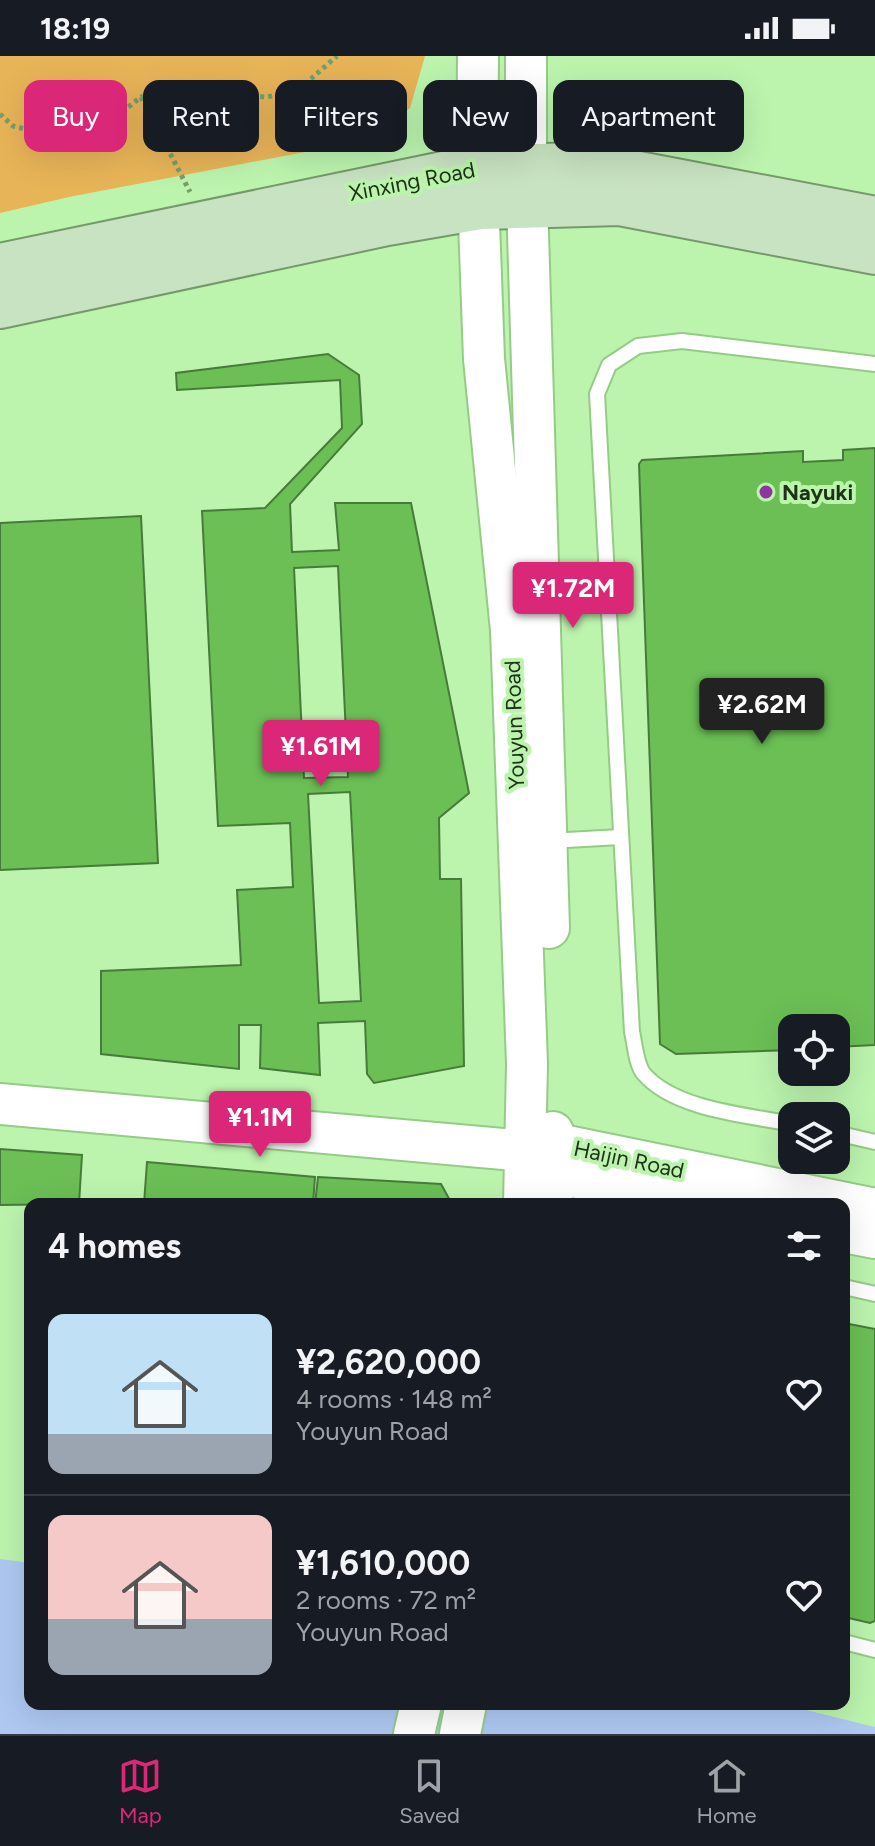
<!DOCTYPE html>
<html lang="en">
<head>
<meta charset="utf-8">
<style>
	body { margin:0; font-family:Figtree,sans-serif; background:#242831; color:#f1f3f6; height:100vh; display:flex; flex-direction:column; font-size:30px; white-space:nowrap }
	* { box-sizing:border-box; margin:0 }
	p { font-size:26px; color:#9ea1a6 }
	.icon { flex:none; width:44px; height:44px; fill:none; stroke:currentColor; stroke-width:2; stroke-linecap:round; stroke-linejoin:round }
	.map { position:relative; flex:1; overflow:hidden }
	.drawer { position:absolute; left:24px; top:1142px; width:826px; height:512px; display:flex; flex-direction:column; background:#171b24; border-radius:16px; box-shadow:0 8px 32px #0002 }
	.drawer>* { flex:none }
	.top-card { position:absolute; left:24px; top:24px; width:828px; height:72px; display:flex; gap:16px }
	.controls { position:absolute; left:778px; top:958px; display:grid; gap:16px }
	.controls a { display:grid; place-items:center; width:72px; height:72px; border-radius:16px; background:#171b24; box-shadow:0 8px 32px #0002; font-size:40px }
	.price { position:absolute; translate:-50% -68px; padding:0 18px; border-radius:8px; background:#db2777; color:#fff; font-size:26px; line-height:52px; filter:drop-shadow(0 2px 4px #0008) }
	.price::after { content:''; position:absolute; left:50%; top:48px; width:24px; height:18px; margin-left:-12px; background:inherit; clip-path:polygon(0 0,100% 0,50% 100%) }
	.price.active { background:#222; color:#fff }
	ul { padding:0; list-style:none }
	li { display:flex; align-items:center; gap:24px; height:200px; padding:0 24px }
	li+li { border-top:2px solid #363941 }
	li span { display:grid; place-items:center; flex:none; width:224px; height:160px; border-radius:16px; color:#555 }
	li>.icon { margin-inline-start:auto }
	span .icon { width:96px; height:96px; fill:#fffc; stroke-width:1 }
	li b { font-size:34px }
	h2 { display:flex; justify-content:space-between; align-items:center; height:96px; padding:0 24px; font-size:34px }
	.tag { padding:0 28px; border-radius:16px; background:#171b24; box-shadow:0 8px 32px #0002; font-size:28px; line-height:72px }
	.tag.active { background:#db2777; color:#fff }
	.status { display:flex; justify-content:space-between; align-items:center; height:56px; padding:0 40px; background:#171b24; direction:ltr }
	.status svg { height:22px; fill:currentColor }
	.tab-bar { display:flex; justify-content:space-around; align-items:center; height:112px; border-top:2px solid #363941; background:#171b24; font-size:22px; color:#9ea1a6 }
	.tab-bar a { display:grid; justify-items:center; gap:4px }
	.tab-bar .active { color:#db2777 }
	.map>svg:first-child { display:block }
	.green { fill:#e8b458 }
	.water { fill:#aec8f2 }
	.building { fill:#6bbf55; stroke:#487b3b; stroke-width:2; fill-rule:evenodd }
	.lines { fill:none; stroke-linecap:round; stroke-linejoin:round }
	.lane-casing { stroke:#95cb87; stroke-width:18 }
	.secondary-casing { stroke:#95cb87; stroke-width:44 }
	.primary-casing { stroke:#75996b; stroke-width:48 }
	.path { stroke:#769f6c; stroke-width:5; stroke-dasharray:4 4; stroke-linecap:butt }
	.lane { stroke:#fff; stroke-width:14 }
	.secondary { stroke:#fff; stroke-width:40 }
	.primary { stroke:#c8e3c1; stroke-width:44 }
	.poi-dot { fill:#8d35a2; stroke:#bcf4ae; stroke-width:3 }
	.labels { text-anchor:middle; stroke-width:8; stroke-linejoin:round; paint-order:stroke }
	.street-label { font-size:22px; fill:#1d3217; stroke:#bcf4ae }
	.poi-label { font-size:22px; font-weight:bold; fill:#1d3217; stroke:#bcf4ae; text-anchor:start }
</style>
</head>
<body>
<div class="status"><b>18:19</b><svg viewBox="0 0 49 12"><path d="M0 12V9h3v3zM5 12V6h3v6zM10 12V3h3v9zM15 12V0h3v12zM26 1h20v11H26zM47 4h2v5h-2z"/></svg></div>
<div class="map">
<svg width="875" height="1678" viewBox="0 0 875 1678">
	<rect width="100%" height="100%" fill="#bcf4ae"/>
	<path class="green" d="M0,0H425L410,52L382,74L347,88L69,141L0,157Z"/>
	<path class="water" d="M0,1503L30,1507V1648H782L875,1671V1678H0Z"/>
	<g class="building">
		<path d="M328,298L359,319L362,368L290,448L292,496L339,494L335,447H411L469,737L439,762L440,823H461L464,1010L374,1027L367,1018L365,965L318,967L320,1019L260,1012L261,969H239V1013L101,998V915L241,909L237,834L293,831L290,767L218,770L202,455L265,452L342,372L340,324L177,334L176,317ZM338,510L348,721L304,722L294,512ZM350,736L361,945L319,947L308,738Z"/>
		<path d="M875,392V989L836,991V972H792V994L676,998L660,988L639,408L642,404L803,395V406L843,404V394Z"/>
		<path d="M141,460L158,807L0,814V467Z"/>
		<path d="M0,1093L82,1099L79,1148L0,1149Z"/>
		<path d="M147,1106L315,1121L313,1148H144Z"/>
		<path d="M318,1121L441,1128L452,1148H315Z"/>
		<path d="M844,1267L875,1273V1565L870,1567L844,1561Z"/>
	</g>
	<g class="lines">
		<g class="lane-casing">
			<g id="lane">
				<path d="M549,785L620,781"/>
				<path d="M792,1068C748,1059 675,1054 644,1018C636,1009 635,988 632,976L597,338L609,309L638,290L682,285L875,308"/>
				<path d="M836,1077L875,1086"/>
				<path d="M844,1231L875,1238"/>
				<path d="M844,1586L875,1594"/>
			</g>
		</g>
		<g class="secondary-casing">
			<g id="secondary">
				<path d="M478,0L477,111L484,303L511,574L527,1008L524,1148"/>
				<path d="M526,0V111L549,872"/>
				<path d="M0,1048L525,1095L553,1087L875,1153"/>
				<path d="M531,1100L552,1117L707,1148"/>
				<path d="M552,1148L553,1076"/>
				<path d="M844,1176L875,1182"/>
				<path d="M414,1678L421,1648"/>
				<path d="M460,1678L466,1648"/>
			</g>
		</g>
		<g class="primary-casing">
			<g id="primary">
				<path d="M0,210L477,111L592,109L875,163"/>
				<path d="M0,250L387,167L480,151L619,147L875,196"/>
			</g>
		</g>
		<g class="path">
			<path d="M141,41L190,136"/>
			<path d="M0,58L13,70L53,80L93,79L141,41L179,35L266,41L296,36L337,0"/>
		</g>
		<use href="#lane" class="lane"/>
		<use href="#secondary" class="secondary"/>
		<use href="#primary" class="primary"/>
	</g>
	<circle class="poi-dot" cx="766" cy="436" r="8"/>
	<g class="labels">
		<g class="street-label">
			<text transform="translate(412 125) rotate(-11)" y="8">Xinxing Road</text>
			<text transform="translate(514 669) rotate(-92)" y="8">Youyun Road</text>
			<text transform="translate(629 1103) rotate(12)" y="8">Haijin Road</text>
		</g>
		<g class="poi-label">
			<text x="782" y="444">Nayuki</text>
		</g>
	</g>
</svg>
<div class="controls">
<a><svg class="icon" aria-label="locate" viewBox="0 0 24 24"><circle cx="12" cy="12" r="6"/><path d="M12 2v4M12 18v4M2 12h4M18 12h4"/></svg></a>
<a><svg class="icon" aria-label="layers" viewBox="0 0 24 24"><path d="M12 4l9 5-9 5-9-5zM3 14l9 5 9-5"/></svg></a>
</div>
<b class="price" style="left:573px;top:574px">¥1.72M</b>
<b class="price active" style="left:762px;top:690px">¥2.62M</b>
<b class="price" style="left:321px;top:732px">¥1.61M</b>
<b class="price" style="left:260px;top:1103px">¥1.1M</b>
<div class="top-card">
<a class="tag active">Buy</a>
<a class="tag">Rent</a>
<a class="tag">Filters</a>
<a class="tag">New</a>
<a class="tag">Apartment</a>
</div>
<section class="drawer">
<h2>4 homes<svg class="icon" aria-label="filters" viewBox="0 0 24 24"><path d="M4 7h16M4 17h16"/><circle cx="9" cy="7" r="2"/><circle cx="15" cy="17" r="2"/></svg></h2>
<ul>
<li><span style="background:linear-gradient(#bfe0f5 75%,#9aa5b1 0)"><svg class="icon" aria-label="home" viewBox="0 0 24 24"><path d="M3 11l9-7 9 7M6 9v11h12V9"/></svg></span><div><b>¥2,620,000</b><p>4 rooms · 148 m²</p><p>Youyun Road</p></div><svg class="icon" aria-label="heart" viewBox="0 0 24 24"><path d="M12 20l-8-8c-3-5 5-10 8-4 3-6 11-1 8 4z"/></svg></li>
<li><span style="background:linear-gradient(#f6c9c9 65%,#9aa5b1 0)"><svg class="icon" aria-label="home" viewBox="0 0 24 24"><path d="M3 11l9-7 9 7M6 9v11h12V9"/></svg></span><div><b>¥1,610,000</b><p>2 rooms · 72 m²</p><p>Youyun Road</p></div><svg class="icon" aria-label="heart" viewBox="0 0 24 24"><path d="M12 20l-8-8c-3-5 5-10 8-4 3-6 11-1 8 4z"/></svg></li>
</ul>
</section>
</div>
<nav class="tab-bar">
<a class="active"><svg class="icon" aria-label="map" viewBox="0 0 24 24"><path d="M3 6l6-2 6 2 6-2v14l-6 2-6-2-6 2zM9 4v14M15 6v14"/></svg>Map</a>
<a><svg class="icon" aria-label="saved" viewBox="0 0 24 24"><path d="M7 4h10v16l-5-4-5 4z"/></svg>Saved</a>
<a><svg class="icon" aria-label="home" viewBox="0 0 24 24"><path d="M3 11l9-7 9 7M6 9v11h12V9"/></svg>Home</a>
</nav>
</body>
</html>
